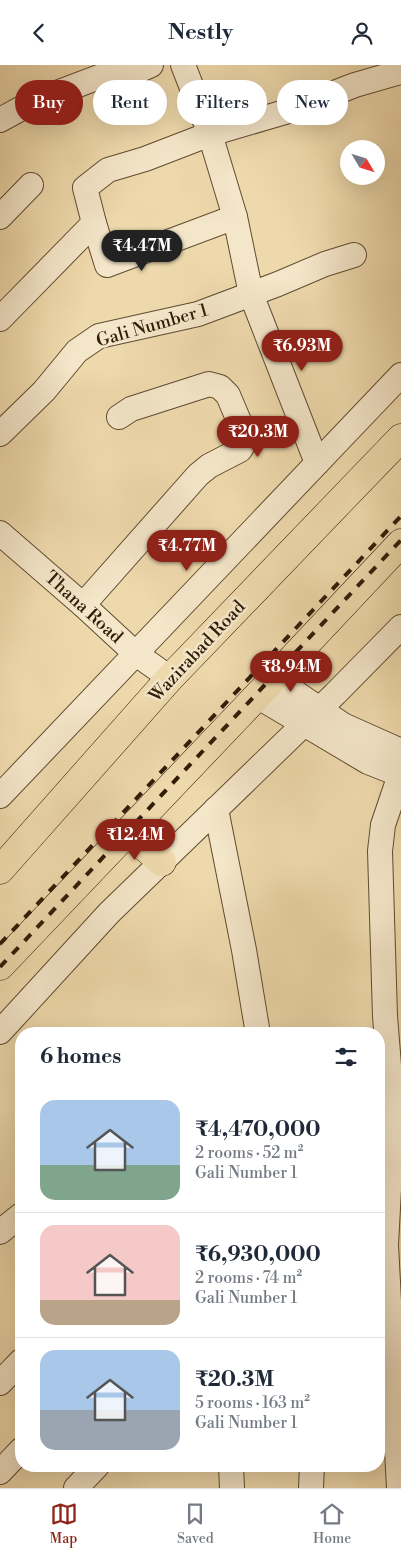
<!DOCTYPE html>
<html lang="en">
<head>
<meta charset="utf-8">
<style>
	body { margin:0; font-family:"Libre Bodoni",serif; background:#f6f6f7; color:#1f2937; height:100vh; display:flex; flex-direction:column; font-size:19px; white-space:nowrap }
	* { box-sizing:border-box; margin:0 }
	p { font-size:16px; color:#747a83 }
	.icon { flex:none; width:28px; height:28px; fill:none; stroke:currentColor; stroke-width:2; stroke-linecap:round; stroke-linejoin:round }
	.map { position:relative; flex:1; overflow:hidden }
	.sheet { position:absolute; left:15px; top:962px; width:370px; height:445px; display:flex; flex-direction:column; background:#fff; border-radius:20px; box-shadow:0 5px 20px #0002 }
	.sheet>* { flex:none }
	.banner { position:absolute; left:15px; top:15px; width:371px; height:45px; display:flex; gap:10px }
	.needle { width:32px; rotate:128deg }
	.tools { position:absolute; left:340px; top:75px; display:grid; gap:10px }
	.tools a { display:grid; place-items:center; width:45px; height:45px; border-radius:50%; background:#fff; box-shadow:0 5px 20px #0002; font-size:25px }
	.price { position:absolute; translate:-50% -42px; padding:0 11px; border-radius:18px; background:#8f2418; color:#fff; font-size:16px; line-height:32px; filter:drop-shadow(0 1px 2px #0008) }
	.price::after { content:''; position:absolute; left:50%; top:30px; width:15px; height:11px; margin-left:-8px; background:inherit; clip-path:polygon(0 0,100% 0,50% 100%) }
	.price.active { background:#222; color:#fff }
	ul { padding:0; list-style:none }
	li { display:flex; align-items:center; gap:15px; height:125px; padding:0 25px }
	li+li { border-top:1px solid #e0e1e3 }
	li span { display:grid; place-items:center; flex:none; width:140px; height:100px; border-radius:15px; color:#555 }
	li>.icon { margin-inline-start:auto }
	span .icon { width:60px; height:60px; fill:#fffc; stroke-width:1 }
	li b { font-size:21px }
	h2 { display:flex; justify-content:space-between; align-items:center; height:60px; padding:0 25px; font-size:21px }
	.tag { padding:0 18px; border-radius:22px; background:#fff; box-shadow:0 5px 20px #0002; font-size:18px; line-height:45px }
	.tag.active { background:#8f2418; color:#fff }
	header { display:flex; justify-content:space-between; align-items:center; height:65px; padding:0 25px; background:#fff; font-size:22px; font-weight:700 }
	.dock { display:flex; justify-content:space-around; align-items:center; height:70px; border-top:1px solid #e0e1e3; background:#fff; font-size:14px; color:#747a83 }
	.dock a { display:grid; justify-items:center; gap:2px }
	.dock .active { color:#8f2418 }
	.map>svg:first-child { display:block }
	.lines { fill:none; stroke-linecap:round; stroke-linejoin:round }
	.minor-casing { stroke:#604b30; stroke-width:26 }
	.major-casing { stroke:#301c07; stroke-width:29 }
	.highway-casing { stroke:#301c07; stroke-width:29 }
	.minor { stroke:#f4e6c9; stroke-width:24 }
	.major { stroke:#eed9ac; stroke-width:28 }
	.highway { stroke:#eed9ac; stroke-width:28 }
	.rail { stroke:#301c07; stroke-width:4; stroke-dasharray:9 9; stroke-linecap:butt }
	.labels { text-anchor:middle; stroke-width:5; stroke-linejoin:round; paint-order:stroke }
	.street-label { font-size:18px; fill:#301c07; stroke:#f4e6c9 }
</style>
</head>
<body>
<header><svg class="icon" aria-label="back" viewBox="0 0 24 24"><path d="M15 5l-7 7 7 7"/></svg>Nestly<svg class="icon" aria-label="person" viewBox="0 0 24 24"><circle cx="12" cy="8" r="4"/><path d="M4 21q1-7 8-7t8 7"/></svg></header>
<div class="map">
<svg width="401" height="1423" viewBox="0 0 401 1423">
	<rect width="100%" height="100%" fill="#eed9ac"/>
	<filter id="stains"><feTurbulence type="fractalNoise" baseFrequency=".004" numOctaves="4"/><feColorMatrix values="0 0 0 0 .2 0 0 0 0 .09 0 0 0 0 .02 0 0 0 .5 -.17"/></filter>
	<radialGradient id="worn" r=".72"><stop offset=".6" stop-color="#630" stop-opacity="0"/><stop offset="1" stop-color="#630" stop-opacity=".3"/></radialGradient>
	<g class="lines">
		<g class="minor-casing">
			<g id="minor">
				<path d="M183,0L210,69L235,152L251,229L317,398"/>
				<path d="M0,55L33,37L112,7L124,12L151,0"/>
				<path d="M0,152L31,120"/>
				<path d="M94,158L107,200L235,152"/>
				<path d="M0,254L94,158L85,123L108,105L145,94L210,69L285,47L355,20L400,7"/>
				<path d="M0,369L44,326L77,286L99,271L198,249L278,219L325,199L354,190"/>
				<path d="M0,468L83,540L136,589L170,613"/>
				<path d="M83,540L198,410L209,401L240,385L244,378V368L228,330L220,322L209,319L131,344L119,352"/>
				<path d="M274,613L343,660L401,686"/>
				<path d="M257,631L368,697L401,710"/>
				<path d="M0,731L401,310"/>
				<path d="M216,744L244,885L258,969"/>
				<path d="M0,967L109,848L335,629L401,562"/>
				<path d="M0,1167L21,1150"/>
				<path d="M0,1318L21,1296"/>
				<path d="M231,1401L232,1423"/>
				<path d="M0,1407L21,1385"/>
				<path d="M76,1423L97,1401"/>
				<path d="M311,1423L312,1401"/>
				<path d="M399,1423L386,1180L393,1050L385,951L380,786L383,760L401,707"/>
			</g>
		</g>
		<g class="major-casing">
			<path id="major" d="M127,767L162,797"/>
		</g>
		<g class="highway-casing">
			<g id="highway">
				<path d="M0,805L170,613L401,373"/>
				<path d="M0,901L242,647L401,478"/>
			</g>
		</g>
		<use href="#minor" class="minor"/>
		<use href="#major" class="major"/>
		<use href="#highway" class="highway"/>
		<g class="rail">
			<path d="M0,879L401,451"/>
			<path d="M0,902L401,475"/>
		</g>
	</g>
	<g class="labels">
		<g class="street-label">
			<text transform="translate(152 260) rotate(-16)" y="6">Gali Number 1</text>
			<text transform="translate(84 542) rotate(42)" y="6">Thana Road</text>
			<text transform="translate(197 586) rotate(-47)" y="6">Wazirabad Road</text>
		</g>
	</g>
	<rect width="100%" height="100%" filter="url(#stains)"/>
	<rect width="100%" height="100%" fill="url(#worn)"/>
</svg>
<div class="tools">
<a><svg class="needle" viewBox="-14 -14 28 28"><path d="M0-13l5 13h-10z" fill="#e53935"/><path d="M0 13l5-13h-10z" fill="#747a83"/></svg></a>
</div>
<b class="price active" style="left:142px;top:207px">₹4.47M</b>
<b class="price" style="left:302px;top:307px">₹6.93M</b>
<b class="price" style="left:258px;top:393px">₹20.3M</b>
<b class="price" style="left:187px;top:507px">₹4.77M</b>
<b class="price" style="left:291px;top:628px">₹8.94M</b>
<b class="price" style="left:135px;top:796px">₹12.4M</b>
<div class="banner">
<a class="tag active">Buy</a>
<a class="tag">Rent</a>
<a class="tag">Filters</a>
<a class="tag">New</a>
</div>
<section class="sheet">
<h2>6 homes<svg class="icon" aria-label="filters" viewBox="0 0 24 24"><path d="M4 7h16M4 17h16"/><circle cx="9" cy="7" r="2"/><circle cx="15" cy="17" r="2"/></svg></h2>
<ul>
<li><span style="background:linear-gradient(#a9c7e8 65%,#7fa58c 0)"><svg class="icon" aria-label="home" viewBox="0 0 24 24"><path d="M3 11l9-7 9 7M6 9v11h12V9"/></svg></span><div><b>₹4,470,000</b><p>2 rooms · 52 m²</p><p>Gali Number 1</p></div></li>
<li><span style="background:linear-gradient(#f6c9c9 75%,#b9a48a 0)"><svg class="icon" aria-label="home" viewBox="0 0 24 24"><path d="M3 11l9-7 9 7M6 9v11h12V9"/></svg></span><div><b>₹6,930,000</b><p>2 rooms · 74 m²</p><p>Gali Number 1</p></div></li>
<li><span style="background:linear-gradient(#a9c7e8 60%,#9aa5b1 0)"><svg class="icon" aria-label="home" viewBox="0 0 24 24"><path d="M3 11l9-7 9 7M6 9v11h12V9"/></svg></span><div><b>₹20.3M</b><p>5 rooms · 163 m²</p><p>Gali Number 1</p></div></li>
</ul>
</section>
</div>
<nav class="dock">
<a class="active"><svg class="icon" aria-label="map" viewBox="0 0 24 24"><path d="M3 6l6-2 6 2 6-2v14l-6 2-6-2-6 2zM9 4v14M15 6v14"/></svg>Map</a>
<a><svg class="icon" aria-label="saved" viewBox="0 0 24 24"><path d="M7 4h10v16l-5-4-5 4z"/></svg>Saved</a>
<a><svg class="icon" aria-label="home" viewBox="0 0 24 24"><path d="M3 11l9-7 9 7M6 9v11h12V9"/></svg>Home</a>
</nav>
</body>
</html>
